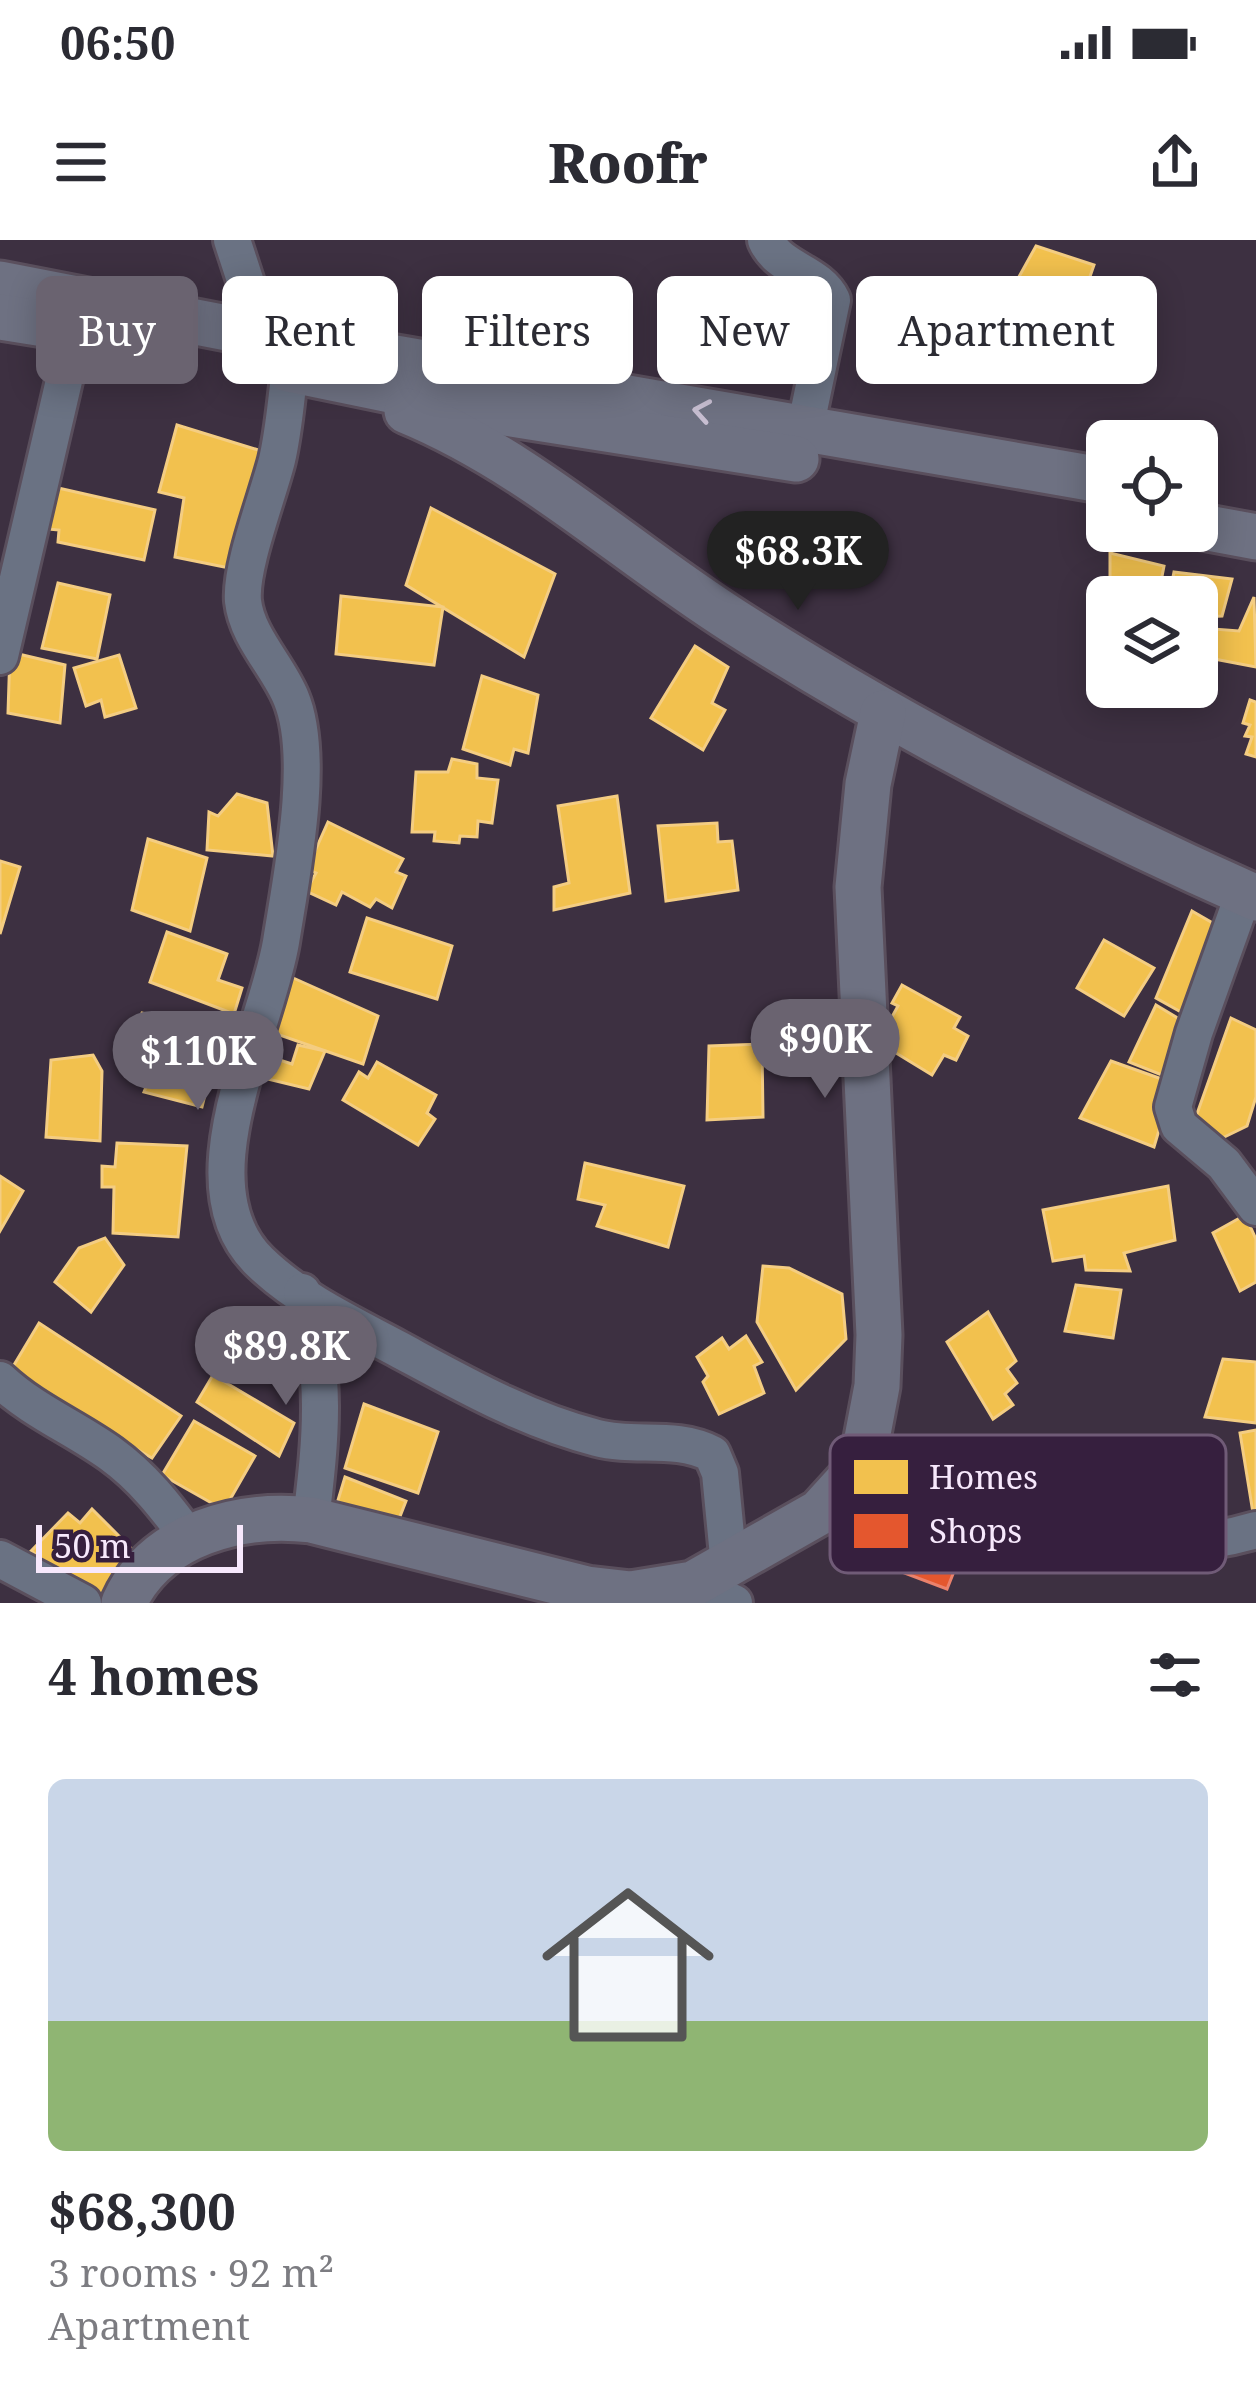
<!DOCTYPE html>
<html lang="en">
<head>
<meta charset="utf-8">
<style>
	body { margin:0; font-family:"Noto Serif",serif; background:#f7f7f7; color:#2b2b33; height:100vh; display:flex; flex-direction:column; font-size:45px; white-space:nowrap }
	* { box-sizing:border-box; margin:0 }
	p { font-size:39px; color:#7c7c81 }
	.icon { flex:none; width:66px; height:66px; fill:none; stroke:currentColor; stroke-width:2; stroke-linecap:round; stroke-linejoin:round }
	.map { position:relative; height:1363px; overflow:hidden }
	.drawer { display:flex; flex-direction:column; background:#fff; flex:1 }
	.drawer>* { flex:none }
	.guide { position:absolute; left:36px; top:36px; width:1185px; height:108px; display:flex; gap:24px }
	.fabs { position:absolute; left:1086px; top:180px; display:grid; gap:24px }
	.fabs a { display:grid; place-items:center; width:132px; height:132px; border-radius:18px; background:#fff; box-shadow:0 6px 30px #0003; font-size:60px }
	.scale { position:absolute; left:36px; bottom:30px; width:207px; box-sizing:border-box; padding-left:12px; border:6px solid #f7e8fc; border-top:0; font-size:33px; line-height:42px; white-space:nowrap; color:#f7e8fc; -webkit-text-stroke:9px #361f3e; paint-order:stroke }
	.price { position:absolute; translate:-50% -102px; padding:0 27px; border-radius:42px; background:#6a6370; color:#fff; font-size:39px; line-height:78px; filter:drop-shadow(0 3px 6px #0008) }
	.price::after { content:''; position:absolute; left:50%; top:72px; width:36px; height:27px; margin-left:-18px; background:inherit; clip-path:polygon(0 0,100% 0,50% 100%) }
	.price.current { background:#222; color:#fff }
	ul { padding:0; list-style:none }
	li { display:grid; align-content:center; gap:24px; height:636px; padding:0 48px }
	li+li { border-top:3px solid #e1e1e2 }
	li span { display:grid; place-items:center; height:372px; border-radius:18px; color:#555 }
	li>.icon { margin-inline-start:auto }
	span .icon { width:216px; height:216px; fill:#fffc; stroke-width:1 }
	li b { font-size:51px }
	h2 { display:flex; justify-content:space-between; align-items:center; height:144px; padding:0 48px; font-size:51px }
	.tag { padding:0 42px; border-radius:18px; background:#fff; box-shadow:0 6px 30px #0003; font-size:42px; line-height:108px }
	.tag.current { background:#6a6370; color:#fff }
	.status { display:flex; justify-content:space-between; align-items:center; height:84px; padding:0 60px; background:#fff; direction:ltr }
	.status svg { height:33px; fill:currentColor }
	header { display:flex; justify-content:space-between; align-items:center; height:156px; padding:0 48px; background:#fff; font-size:54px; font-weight:800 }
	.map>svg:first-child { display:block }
	.homes { fill:#f2c14e; stroke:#f4cd82; stroke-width:3 }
	.shops { fill:#e4572e; stroke:#ea826c; stroke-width:3 }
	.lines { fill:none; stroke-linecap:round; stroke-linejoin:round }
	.minor-casing { stroke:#5a4f5d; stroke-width:42 }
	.major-casing { stroke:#5a4f5d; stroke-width:51 }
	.minor { stroke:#6a7283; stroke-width:36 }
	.major { stroke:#6e7182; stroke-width:45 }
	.oneway { stroke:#c7bed1 }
	.key { fill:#361f3e; stroke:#705b77; stroke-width:3 }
	.key-label { font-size:33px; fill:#f7e8fc }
</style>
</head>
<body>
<div class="status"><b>06:50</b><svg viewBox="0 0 49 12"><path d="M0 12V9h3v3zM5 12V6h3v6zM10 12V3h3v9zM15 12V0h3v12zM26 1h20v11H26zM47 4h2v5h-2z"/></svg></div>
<header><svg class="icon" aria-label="menu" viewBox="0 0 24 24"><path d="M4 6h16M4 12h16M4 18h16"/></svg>Roofr<svg class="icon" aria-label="share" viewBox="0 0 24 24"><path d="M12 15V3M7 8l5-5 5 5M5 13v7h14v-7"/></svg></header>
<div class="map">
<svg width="1256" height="1363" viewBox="0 0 1256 1363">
	<rect width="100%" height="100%" fill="#3d3041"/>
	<g class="homes">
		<path d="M1036,6L1094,25L1057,132L1013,116L1022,47L1015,44Z"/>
		<path d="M177,185L268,213L254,271L243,268L234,329L175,317L184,258L159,252Z"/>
		<path d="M45,245L155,270L144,320L58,302L59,290L36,288Z"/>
		<path d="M431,268L555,334L524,417L406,345Z"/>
		<path d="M1110,313L1164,326L1158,357H1110Z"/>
		<path d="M1174,332L1232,339L1222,376L1201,377L1197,400V357H1169Z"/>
		<path d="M58,343L110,355L97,419L42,408Z"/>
		<path d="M341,356L443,367L434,425L336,414Z"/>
		<path d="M1254,357L1256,427L1204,417L1214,389L1239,391Z"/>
		<path d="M695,406L728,427L712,463L725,470L703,510L651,478Z"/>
		<path d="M10,412L65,425L60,483L8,473Z"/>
		<path d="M119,415L136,468L105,477L101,460L86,466L74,428Z"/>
		<path d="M482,436L538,455L528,513L514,509L510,525L463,509Z"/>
		<path d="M1250,460L1256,462V517L1246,514L1252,497L1245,496L1250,485L1243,483Z"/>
		<path d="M452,519L477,524V538L498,540L492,583L478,581L477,597L460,596L459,603L434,601L435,592H412L416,532H448Z"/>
		<path d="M237,554L267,563L273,616L207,610L209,572L218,576Z"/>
		<path d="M617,556L630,653L554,670V647L569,643L558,566Z"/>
		<path d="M328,582L403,619L396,632L406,636L392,668L376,659L370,667L342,652L336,665L306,651L316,633L307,629Z"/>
		<path d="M717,583L718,602L732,601L738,650L666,661L658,586Z"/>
		<path d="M148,599L207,618L190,691L132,670Z"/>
		<path d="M0,621L20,627L0,694Z"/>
		<path d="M1192,671L1223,689L1190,777L1156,758Z"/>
		<path d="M367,678L452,706L437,759L350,732Z"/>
		<path d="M167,692L227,714L218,740L242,748L234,774L150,742Z"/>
		<path d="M1104,700L1154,728L1124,776L1077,748Z"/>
		<path d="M291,737L378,776L363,824L265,790Z"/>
		<path d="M902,745L960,777L954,788L968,796L956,820L944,815L932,835L878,802L898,766L892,763Z"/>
		<path d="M1156,765L1191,786L1172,839L1129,822Z"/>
		<path d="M142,773L220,796L202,867L144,852L150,837L120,828Z"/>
		<path d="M1231,778L1256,790V857L1247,886L1212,903L1193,885Z"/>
		<path d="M762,804L763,877L707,880L709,806Z"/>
		<path d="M298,805L325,811L309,849L259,837L264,815L292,824Z"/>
		<path d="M93,815L102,831L100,901L46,897L51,820Z"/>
		<path d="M1111,821L1173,843L1154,907L1080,878Z"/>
		<path d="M377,822L436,855L427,873L435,879L418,905L343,860L359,832L368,838Z"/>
		<path d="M117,903L187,906L178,997L113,993L114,947H102V926L115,927Z"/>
		<path d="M585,923L684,946L668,1007L597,986L605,965L578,959Z"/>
		<path d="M0,936L23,951L0,991Z"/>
		<path d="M1168,946L1175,1000L1124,1013L1130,1031L1086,1030L1084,1016L1053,1021L1043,970Z"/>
		<path d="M1245,975L1256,999V1042L1240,1051L1213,993Z"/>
		<path d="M105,998L124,1025L91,1072L55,1042L79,1008Z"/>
		<path d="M763,1026L789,1028L842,1054L846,1099L796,1150L757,1082Z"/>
		<path d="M1076,1045L1121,1050L1113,1098L1065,1091Z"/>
		<path d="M988,1072L1016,1121L1007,1129L1017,1143L1005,1154L1013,1165L993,1179L947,1102Z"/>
		<path d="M39,1083L181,1176L152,1218L8,1135Z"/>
		<path d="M746,1096L762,1122L754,1126L764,1153L719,1174L703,1142L708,1136L697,1117L722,1098L729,1109Z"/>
		<path d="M1223,1119L1256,1122V1183L1205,1177Z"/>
		<path d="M213,1135L294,1183L279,1216L197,1162Z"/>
		<path d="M364,1164L438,1192L418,1253L345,1228Z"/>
		<path d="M194,1181L255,1216L224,1270L162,1235Z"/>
		<path d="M1256,1190V1279H1254L1240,1193Z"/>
		<path d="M345,1237L406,1261L392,1297L332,1280Z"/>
		<path d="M92,1269L138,1315L100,1363L31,1311L68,1273L80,1283Z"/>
	</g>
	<path class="shops" d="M904,1272L968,1296L947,1349L883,1325Z"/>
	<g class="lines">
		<g class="minor-casing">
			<g id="minor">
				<path d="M232,0L263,95"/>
				<path d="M766,0C779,30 818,31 832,60L805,189"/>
				<path d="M290,130C286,159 284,190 277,220C268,256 240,327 243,361C247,397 278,426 291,458C316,518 291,638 281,702C266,792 180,946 260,1022C298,1059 351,1084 398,1109C463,1144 524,1179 597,1198C635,1208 675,1195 712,1214L720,1233L729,1326"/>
				<path d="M0,416L76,89"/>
				<path d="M1244,653L1194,793L1173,867L1179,886L1224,924L1256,967"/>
				<path d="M302,1052C328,1133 321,1197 311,1280"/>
				<path d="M0,1140C33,1171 75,1188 111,1214C143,1237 166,1267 189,1298"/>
				<path d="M865,1209C990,1264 1116,1333 1256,1290"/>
				<path d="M0,1319L83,1363"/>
				<path d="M693,1344L734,1363"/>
			</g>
		</g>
		<g class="major-casing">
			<g id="major">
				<path d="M0,44L263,95L1107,241"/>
				<path d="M0,77L94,92"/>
				<path d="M288,129L492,171L796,219"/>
				<path d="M407,171C528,221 626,313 735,382C901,488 1076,578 1256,658"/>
				<path d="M1197,286L1256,297"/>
				<path d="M124,1363C156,1293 241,1272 311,1280L587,1349L631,1354L693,1344L820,1272L850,1239L865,1209L877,1146L879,1095L858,647L868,544L883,473"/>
			</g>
		</g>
		<use href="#minor" class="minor"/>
		<use href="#major" class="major"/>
	</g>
	<defs><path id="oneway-chevron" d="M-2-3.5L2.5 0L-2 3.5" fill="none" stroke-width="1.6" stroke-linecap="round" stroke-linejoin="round" transform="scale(3)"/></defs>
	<use class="oneway" href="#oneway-chevron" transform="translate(702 171) rotate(-170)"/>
	<rect x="830" y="1195" width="396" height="138" rx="18" class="key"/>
	<rect x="854" y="1220" width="54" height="34" fill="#f2c14e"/>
	<rect x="854" y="1274" width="54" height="34" fill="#e4572e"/>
	<g class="key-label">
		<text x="929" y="1249">Homes</text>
		<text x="929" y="1303">Shops</text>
	</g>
</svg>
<div class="fabs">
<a><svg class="icon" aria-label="locate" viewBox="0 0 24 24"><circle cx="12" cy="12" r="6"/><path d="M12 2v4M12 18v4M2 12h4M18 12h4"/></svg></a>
<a><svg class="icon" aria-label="layers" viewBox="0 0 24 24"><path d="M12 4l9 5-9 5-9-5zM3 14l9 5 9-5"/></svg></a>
</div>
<div class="scale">50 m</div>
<b class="price current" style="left:798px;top:373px">$68.3K</b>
<b class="price" style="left:825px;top:861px">$90K</b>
<b class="price" style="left:198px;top:873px">$110K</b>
<b class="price" style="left:286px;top:1168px">$89.8K</b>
<div class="guide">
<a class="tag current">Buy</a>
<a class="tag">Rent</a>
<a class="tag">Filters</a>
<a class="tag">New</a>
<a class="tag">Apartment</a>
</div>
</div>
<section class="drawer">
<h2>4 homes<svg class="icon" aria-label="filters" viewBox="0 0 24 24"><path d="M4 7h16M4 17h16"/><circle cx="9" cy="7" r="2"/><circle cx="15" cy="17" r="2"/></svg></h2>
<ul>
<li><span style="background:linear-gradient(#c9d6e8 65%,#8fb573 0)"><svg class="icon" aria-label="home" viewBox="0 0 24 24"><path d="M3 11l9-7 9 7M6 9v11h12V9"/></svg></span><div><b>$68,300</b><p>3 rooms · 92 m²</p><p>Apartment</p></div></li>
</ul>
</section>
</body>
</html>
